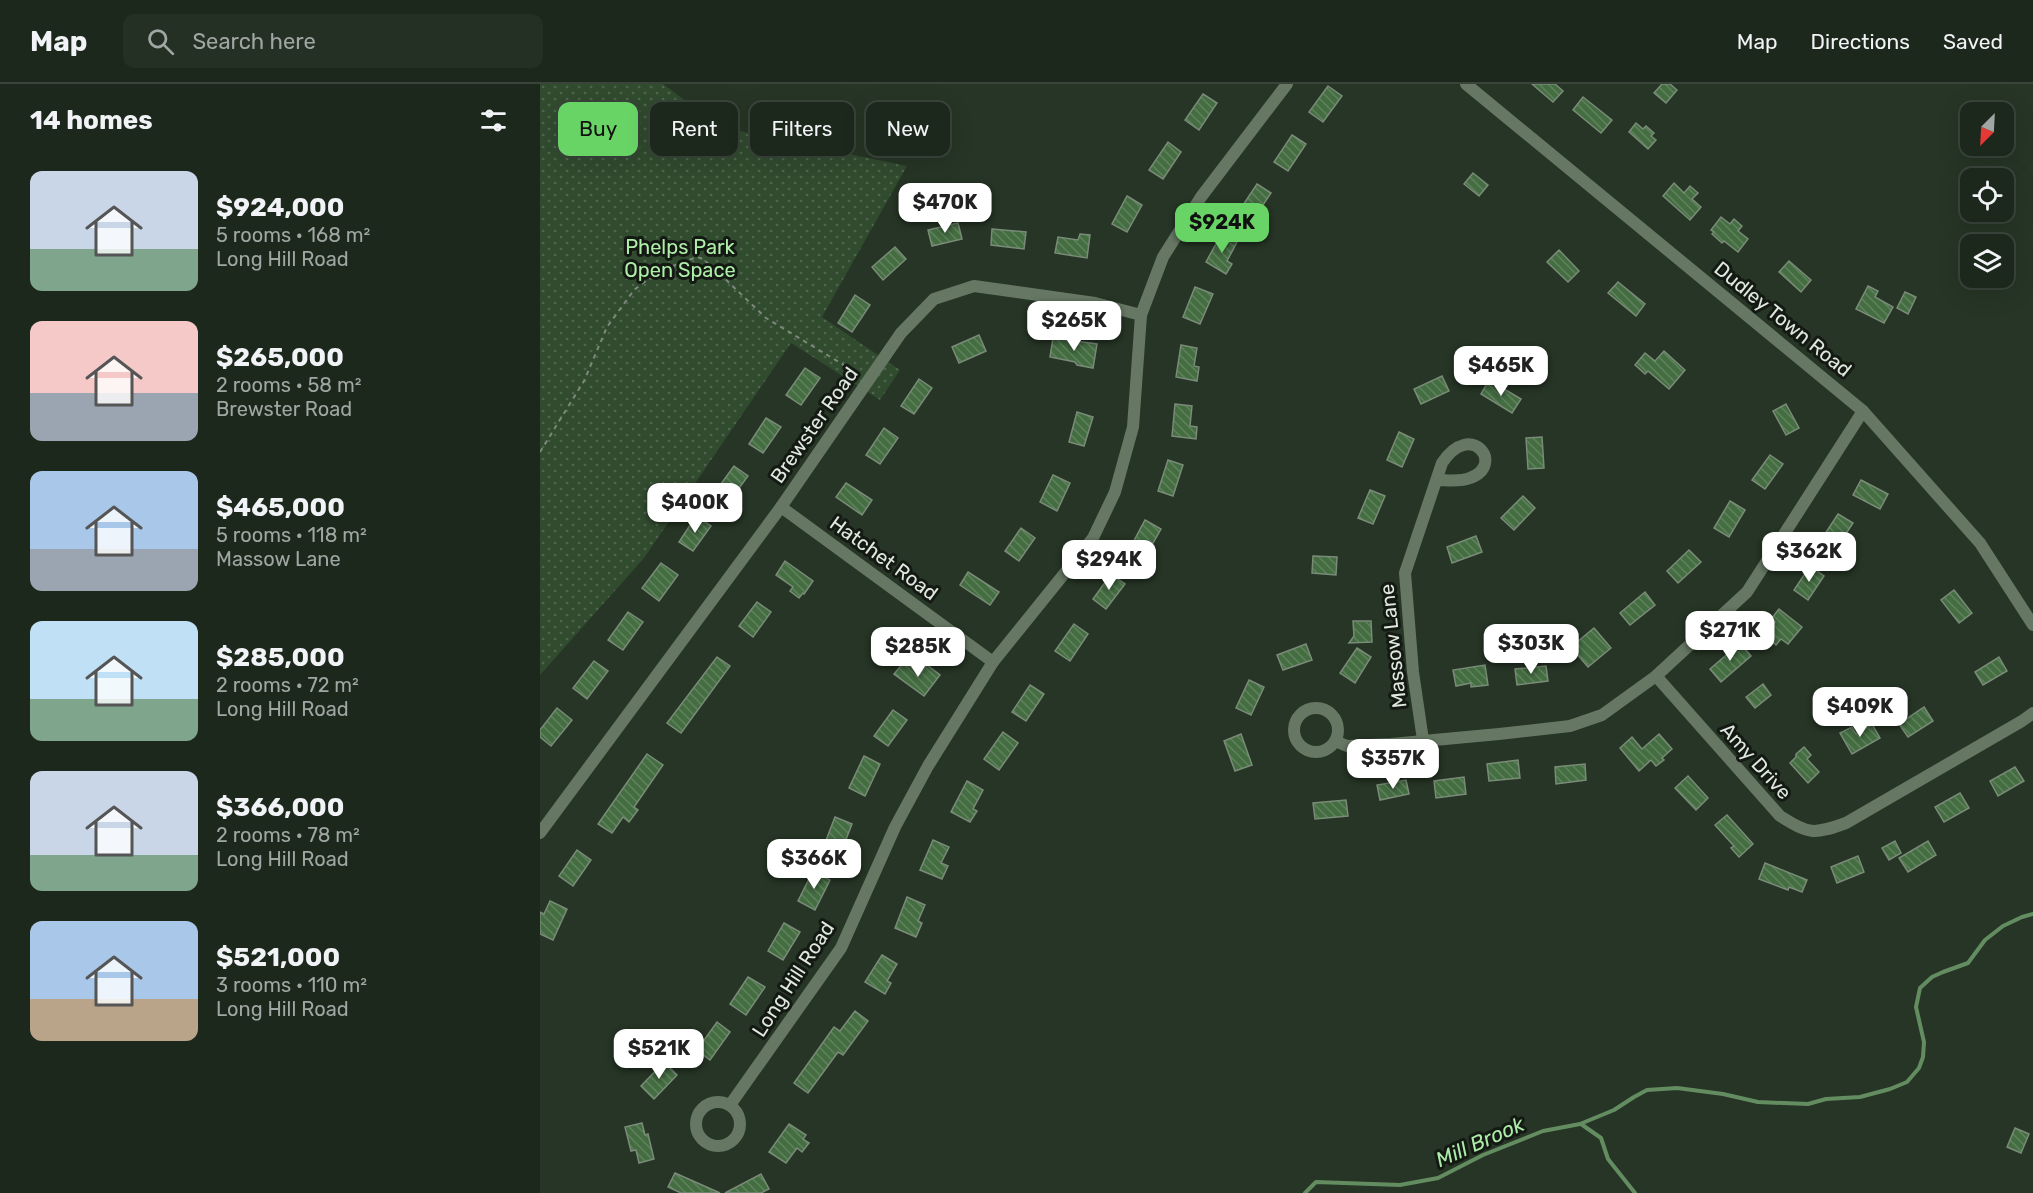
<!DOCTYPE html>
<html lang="en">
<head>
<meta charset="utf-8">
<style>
	body { margin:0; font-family:Rubik,sans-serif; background:#253025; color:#f1f3f6; height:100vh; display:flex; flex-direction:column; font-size:22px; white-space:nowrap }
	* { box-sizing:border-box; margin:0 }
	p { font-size:20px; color:#a0a6a3 }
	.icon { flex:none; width:33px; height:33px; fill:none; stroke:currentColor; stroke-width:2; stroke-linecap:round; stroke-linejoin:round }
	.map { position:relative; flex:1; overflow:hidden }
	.side { display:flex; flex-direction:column; background:#1c281c; width:540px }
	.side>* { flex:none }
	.guide { position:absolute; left:18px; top:18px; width:570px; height:54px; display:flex; gap:12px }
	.needle { width:39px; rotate:204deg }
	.tools { position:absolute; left:1420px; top:18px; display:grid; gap:12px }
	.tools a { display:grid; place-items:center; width:54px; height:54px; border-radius:12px; background:#1c281c; box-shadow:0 6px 24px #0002,0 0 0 2px #3a443b; font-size:30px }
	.price { position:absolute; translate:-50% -51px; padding:0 14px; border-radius:12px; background:#fff; color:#222; font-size:20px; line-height:39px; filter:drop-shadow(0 2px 3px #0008) }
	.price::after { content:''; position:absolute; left:50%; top:36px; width:18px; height:14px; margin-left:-9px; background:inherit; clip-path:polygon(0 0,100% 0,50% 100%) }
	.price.current { background:#68d465; color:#111 }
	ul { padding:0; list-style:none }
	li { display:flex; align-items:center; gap:18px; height:150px; padding:0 30px }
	li span { display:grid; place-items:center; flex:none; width:168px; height:120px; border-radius:12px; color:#555 }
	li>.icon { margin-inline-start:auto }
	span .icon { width:72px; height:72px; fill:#fffc; stroke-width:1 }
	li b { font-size:26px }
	h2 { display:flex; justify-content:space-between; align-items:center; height:72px; padding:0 30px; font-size:26px }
	.tag { padding:0 21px; border-radius:12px; background:#1c281c; box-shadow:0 6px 24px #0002,0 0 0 2px #3a443b; font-size:21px; line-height:54px }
	.tag.current { background:#68d465; color:#111 }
	header { display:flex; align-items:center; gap:36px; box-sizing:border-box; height:84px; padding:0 30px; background:#1c281c; border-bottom:2px solid #3a443b }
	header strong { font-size:28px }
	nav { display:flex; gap:33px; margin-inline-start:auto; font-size:21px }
	.search { width:420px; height:54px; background:#253025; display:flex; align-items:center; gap:15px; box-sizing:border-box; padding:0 21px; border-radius:12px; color:#a0a6a3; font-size:22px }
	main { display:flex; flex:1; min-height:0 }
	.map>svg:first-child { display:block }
	.grass { fill:url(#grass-dots) }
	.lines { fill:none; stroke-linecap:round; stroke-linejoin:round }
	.stream { stroke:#638d60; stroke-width:4 }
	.building { fill:url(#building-back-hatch); stroke:#7a8b78; stroke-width:1.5 }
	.path { stroke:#7c887b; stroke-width:2; stroke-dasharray:4.5 4.5; stroke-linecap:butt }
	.minor { stroke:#667864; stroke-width:12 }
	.labels { text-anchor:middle; stroke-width:6; stroke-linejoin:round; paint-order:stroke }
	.park-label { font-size:20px; fill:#afefaa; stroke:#141a13 }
	.street-label { font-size:20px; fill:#e0e9df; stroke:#141a13 }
	.water-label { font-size:21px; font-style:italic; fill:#adeda9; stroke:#141a13 }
</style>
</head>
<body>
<header>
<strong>Map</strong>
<div class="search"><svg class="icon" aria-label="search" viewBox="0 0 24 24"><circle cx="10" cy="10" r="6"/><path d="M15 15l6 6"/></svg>Search here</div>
<nav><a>Map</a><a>Directions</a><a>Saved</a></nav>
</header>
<main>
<section class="side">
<h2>14 homes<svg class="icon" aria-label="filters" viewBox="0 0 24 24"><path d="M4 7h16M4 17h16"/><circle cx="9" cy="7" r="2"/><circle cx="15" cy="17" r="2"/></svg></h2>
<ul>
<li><span style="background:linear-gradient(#c9d6e8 65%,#7fa58c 0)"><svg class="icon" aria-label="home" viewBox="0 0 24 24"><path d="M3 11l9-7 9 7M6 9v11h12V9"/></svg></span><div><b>$924,000</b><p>5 rooms · 168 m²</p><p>Long Hill Road</p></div></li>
<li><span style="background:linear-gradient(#f6c9c9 60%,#9aa5b1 0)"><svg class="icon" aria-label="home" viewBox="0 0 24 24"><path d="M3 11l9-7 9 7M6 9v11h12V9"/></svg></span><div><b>$265,000</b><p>2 rooms · 58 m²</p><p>Brewster Road</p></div></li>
<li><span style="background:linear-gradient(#a9c7e8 65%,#9aa5b1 0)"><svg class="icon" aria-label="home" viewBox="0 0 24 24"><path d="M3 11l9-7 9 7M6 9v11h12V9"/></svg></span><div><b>$465,000</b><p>5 rooms · 118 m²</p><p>Massow Lane</p></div></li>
<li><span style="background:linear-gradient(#bfe0f5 65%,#7fa58c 0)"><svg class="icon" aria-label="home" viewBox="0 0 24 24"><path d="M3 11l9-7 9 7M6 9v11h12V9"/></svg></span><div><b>$285,000</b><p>2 rooms · 72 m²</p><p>Long Hill Road</p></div></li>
<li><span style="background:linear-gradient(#c9d6e8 70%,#7fa58c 0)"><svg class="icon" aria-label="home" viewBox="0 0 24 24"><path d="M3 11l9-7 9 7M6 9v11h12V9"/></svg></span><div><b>$366,000</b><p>2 rooms · 78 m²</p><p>Long Hill Road</p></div></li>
<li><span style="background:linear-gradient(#a9c7e8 65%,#b9a48a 0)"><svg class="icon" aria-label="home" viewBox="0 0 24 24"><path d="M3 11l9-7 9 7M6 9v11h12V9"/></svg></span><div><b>$521,000</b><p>3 rooms · 110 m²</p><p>Long Hill Road</p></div></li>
</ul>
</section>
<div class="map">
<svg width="1493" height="1109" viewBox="0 0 1493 1109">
	<defs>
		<pattern id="grass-dots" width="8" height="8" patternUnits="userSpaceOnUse" patternTransform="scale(1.5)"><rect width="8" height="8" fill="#314b2f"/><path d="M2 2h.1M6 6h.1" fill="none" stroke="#4f654d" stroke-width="1.8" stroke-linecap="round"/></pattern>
		<pattern id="building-back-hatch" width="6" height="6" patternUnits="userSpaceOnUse" patternTransform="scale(1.5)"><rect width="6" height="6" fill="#446d42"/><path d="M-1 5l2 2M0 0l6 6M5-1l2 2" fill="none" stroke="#5f825d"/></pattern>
	</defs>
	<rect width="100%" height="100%" fill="#263525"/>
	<path class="grass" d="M0,0H123L177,40L253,62L299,68L367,82L282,233L360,286L340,316L251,259L104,474L0,591Z"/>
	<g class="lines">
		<g class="stream">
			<path d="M1041,1040L1061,1054L1068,1075L1095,1109"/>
			<path d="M765,1109L776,1098L860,1101L898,1094L943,1071L1003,1047L1040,1040L1074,1026L1094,1013L1107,1006L1137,1004L1183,1010L1218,1018L1268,1020L1286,1015L1320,1013L1350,1005L1367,998L1379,984L1383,973L1384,958L1376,923L1380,904L1392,893L1403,888L1428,879L1445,856L1463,842L1482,833L1493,830"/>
		</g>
	</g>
	<g class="building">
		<path d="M992,0H1015L1023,7L1013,18Z"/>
		<path d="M1122,0H1130L1137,6L1126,19L1114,9Z"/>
		<path d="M788,2L802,12L783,38L769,28Z"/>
		<path d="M663,10L677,19L659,46L645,36Z"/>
		<path d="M1043,13L1072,36L1061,49L1033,26Z"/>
		<path d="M1096,39L1103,45L1106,42L1114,49L1111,52L1116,56L1108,65L1089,48Z"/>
		<path d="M752,51L766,60L748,87L734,78Z"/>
		<path d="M628,58L641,68L623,95L609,86Z"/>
		<path d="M933,89L948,101L939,112L924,100Z"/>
		<path d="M1134,99L1144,109L1150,102L1158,109L1152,115L1161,123L1150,136L1123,112Z"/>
		<path d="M717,100L731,109L713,136L699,127Z"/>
		<path d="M587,112L602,121L587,148L572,140Z"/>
		<path d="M1181,133L1190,140L1194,135L1202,142L1198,147L1208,155L1198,168L1184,157L1182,159L1172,150L1174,148L1171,146Z"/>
		<path d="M418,139L422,155L392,162L388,146Z"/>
		<path d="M452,145L486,148L484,165L451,161Z"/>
		<path d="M682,149L697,158L687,177L692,180L686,190L666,178Z"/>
		<path d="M540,150L550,151L547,174L515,169L518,153L538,156Z"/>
		<path d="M355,163L366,175L343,196L332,183Z"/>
		<path d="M1019,166L1039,187L1028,198L1007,178Z"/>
		<path d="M1249,177L1271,196L1261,208L1239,188Z"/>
		<path d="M1078,198L1105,220L1096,232L1068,209Z"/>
		<path d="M1328,202L1338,207L1335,213L1353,223L1344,239L1316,225Z"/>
		<path d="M655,203L673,210L660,240L643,233Z"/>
		<path d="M1365,208L1376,213L1368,230L1357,224Z"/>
		<path d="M315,211L330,221L312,248L298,239Z"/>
		<path d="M439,251L446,267L419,279L412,263Z"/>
		<path d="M513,254L557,260L553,284L537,281L535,278L510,273Z"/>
		<path d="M641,261L657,264L654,282L659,283L657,297L636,293Z"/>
		<path d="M1124,267L1145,286L1129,305L1108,287L1105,290L1095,281L1105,269L1115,277Z"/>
		<path d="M265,284L280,294L261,321L246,311Z"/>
		<path d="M902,292L909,307L881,320L874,305Z"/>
		<path d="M379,295L392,304L374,330L361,322Z"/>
		<path d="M949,296L981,315L972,329L941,310Z"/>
		<path d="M635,320L652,322L650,342L657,343L656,355L632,352Z"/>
		<path d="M1246,320L1259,344L1246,351L1233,327Z"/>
		<path d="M537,328L553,333L544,362L529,358Z"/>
		<path d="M226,334L241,343L223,369L209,360Z"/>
		<path d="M344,344L358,354L340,380L326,371Z"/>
		<path d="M859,348L874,355L862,383L847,376Z"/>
		<path d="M1002,353L1004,384L988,385L986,354Z"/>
		<path d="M1230,371L1243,380L1225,405L1212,396Z"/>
		<path d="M628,376L643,381L633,412L618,407Z"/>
		<path d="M194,382L208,392L189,418L175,408Z"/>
		<path d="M513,391L530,399L517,427L500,418Z"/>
		<path d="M1321,396L1348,410L1340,425L1313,411Z"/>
		<path d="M306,399L332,416L322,431L296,413Z"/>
		<path d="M830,406L845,412L833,440L818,434Z"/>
		<path d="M983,412L995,424L974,446L961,434Z"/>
		<path d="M1190,417L1205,426L1189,453L1174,444Z"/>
		<path d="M1298,430L1313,439L1296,465L1281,456Z"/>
		<path d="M156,432L171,442L153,467L139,458Z"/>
		<path d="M605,436L621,445L605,473L590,464Z"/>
		<path d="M481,444L495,454L479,477L465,467Z"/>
		<path d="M936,452L942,468L912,479L907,463Z"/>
		<path d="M1149,466L1161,478L1138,499L1127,487Z"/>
		<path d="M773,472L797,473L796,491L772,489Z"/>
		<path d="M245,477L273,497L264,510L263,509L259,514L250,507L253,503L236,491Z"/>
		<path d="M121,479L138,491L119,517L102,504Z"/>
		<path d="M1270,482L1284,492L1268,516L1254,506Z"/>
		<path d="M428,488L459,508L450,521L420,501Z"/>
		<path d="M571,490L585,500L566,525L553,515Z"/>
		<path d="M1414,506L1432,529L1419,539L1401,516Z"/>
		<path d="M1105,508L1115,521L1090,541L1080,529Z"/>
		<path d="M217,518L231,528L213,553L199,542Z"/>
		<path d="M1239,525L1262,543L1248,560L1241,555L1236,561L1224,551L1235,538L1231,535Z"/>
		<path d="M88,528L103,538L83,566L68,556Z"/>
		<path d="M813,537H831L832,558L809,559L814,552Z"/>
		<path d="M534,540L548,550L530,577L515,567Z"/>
		<path d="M1054,544L1071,564L1048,583L1031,563Z"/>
		<path d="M1200,559L1211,572L1181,598L1170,585Z"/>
		<path d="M766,560L772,576L743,586L737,571Z"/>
		<path d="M817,564L831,573L815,599L800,589Z"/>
		<path d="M177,573L190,582L141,649L127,639Z"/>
		<path d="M1459,573L1467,587L1443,601L1435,588Z"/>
		<path d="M54,577L68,587L47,615L33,604Z"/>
		<path d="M364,578L380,590L387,581L400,591L384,612L354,590Z"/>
		<path d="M945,581L948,601L931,603V599L916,602L913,586Z"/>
		<path d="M1006,582L1008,597L977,601L975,585Z"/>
		<path d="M709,596L724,603L711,631L696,624Z"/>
		<path d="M1223,600L1231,611L1215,624L1206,613Z"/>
		<path d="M490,601L504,610L486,637L472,628Z"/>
		<path d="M1384,623L1393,637L1368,653L1359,640Z"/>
		<path d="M17,624L32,636L11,662L0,653V646Z"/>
		<path d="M353,626L367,636L348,662L334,652Z"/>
		<path d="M1332,640L1340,654L1312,670L1300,649L1312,643L1316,650Z"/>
		<path d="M463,648L478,659L459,686L444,675Z"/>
		<path d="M701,650L712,681L695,687L684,657Z"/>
		<path d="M1119,650L1132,665L1122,674L1124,676L1116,682L1111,676L1099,687L1080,664L1092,653L1102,665Z"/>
		<path d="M1264,663L1271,671L1267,675L1279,688L1268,699L1250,679L1256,673V670Z"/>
		<path d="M107,670L123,681L94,723L98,726L89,738L83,733L72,749L58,740Z"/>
		<path d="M324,672L340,680L325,712L309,704Z"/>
		<path d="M978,676L980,694L949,697L947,680Z"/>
		<path d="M1045,680L1046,696L1016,700L1015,683Z"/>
		<path d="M1475,683L1484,697L1458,712L1450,697Z"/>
		<path d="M1148,692L1168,714L1156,726L1135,704Z"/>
		<path d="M924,693L926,710L896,714L894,697Z"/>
		<path d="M866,696L869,710L840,716L837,701Z"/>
		<path d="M427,697L443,706L433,725L437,727L430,738L411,728Z"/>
		<path d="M1420,709L1429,724L1404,738L1395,723Z"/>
		<path d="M806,716L808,732L775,735L773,719Z"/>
		<path d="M1187,731L1213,760L1199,773L1191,764L1194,762L1175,741Z"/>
		<path d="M295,733L312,740L300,771L283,764Z"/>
		<path d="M393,756L409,763L401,779L408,782L402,795L380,786Z"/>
		<path d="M1355,757L1361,769L1349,776L1342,764Z"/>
		<path d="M1388,757L1396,771L1368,788L1359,774Z"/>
		<path d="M37,766L51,776L33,802L19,792Z"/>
		<path d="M1318,772L1324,788L1297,799L1291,783Z"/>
		<path d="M1225,779L1267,796L1262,808L1249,803L1248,806L1219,795Z"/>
		<path d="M273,787L290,796L275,826L258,817Z"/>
		<path d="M367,813L385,821L378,837L382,839L376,853L355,844Z"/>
		<path d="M10,817L27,825L13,856L0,850V828L4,830Z"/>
		<path d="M244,839L260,848L243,876L228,867Z"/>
		<path d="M342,871L357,880L347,897L351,899L345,910L325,898Z"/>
		<path d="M208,893L225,903L206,931L190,920Z"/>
		<path d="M315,927L328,937L303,971L298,968L268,1009L254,999L294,943L300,947Z"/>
		<path d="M177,938L190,948L170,976L157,966Z"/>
		<path d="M124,978L137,991L114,1015L101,1002Z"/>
		<path d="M102,1039L105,1051L108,1050L114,1075L99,1079L96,1066L91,1067L85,1043Z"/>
		<path d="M249,1040L266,1051L263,1055L269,1059L262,1068L257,1064L246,1079L229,1068Z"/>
		<path d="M1475,1044L1489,1050L1481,1069L1467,1063Z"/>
		<path d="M135,1089L180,1109H141L128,1103Z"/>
		<path d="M221,1090L229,1105L221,1109H185Z"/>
	</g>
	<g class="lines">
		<path class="path" d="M0,368L44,297L67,243L94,206L119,187L157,173L163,175L180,190L226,234L317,289"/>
		<g class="minor">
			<path d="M926,0L1323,327L1440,459L1493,541"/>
			<path d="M241,423L453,578"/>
			<path d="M1116,592L1240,732C1269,750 1273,751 1306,739L1482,637L1493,629"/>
			<circle cx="776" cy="646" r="22"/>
			<path d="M883,656L873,588L865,489L902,379C931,335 966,381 930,394C921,398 907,396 897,396"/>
			<path d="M795,657L807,662L851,660L959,650L1030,642L1062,631L1116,592L1207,508L1323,327"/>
			<path d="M0,749L241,423L361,249L394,215L434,202L555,219L601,231"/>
			<circle cx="178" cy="1040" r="22"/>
			<path d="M190,1021L301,864L355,743L388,682L453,578L553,454L575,408L593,343L601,231L623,173L661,113L747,0"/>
		</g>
	</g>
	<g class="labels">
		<g class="park-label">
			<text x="140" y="170">Phelps Park<tspan x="140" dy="23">Open Space</tspan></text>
		</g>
		<g class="street-label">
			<text transform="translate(1243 235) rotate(39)" y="7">Dudley Town Road</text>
			<text transform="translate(274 341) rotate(-55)" y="7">Brewster Road</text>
			<text transform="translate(344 474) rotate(36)" y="7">Hatchet Road</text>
			<text transform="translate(853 562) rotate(-96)" y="7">Massow Lane</text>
			<text transform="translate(1216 677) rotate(48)" y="7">Amy Drive</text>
			<text transform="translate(253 895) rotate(-57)" y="7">Long Hill Road</text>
		</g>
		<g class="water-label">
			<text transform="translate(940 1058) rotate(-24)" y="7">Mill Brook</text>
		</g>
	</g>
</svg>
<div class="tools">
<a><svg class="needle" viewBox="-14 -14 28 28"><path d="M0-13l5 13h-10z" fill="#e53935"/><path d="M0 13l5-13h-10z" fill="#a0a6a3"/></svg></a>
<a><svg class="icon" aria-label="locate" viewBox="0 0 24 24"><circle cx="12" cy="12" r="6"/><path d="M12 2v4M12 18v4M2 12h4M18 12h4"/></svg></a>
<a><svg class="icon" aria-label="layers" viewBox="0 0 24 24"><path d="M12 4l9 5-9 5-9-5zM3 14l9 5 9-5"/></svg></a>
</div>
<b class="price" style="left:405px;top:150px">$470K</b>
<b class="price current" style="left:682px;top:170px">$924K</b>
<b class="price" style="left:534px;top:268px">$265K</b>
<b class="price" style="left:961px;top:313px">$465K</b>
<b class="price" style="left:155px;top:450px">$400K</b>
<b class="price" style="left:1269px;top:499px">$362K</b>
<b class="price" style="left:569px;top:507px">$294K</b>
<b class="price" style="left:1190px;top:578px">$271K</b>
<b class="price" style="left:991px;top:591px">$303K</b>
<b class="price" style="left:378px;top:594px">$285K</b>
<b class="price" style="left:1320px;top:654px">$409K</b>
<b class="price" style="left:853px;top:706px">$357K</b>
<b class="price" style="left:274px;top:806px">$366K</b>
<b class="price" style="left:119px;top:996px">$521K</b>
<div class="guide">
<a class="tag current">Buy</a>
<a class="tag">Rent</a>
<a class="tag">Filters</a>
<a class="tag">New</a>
</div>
</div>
</main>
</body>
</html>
